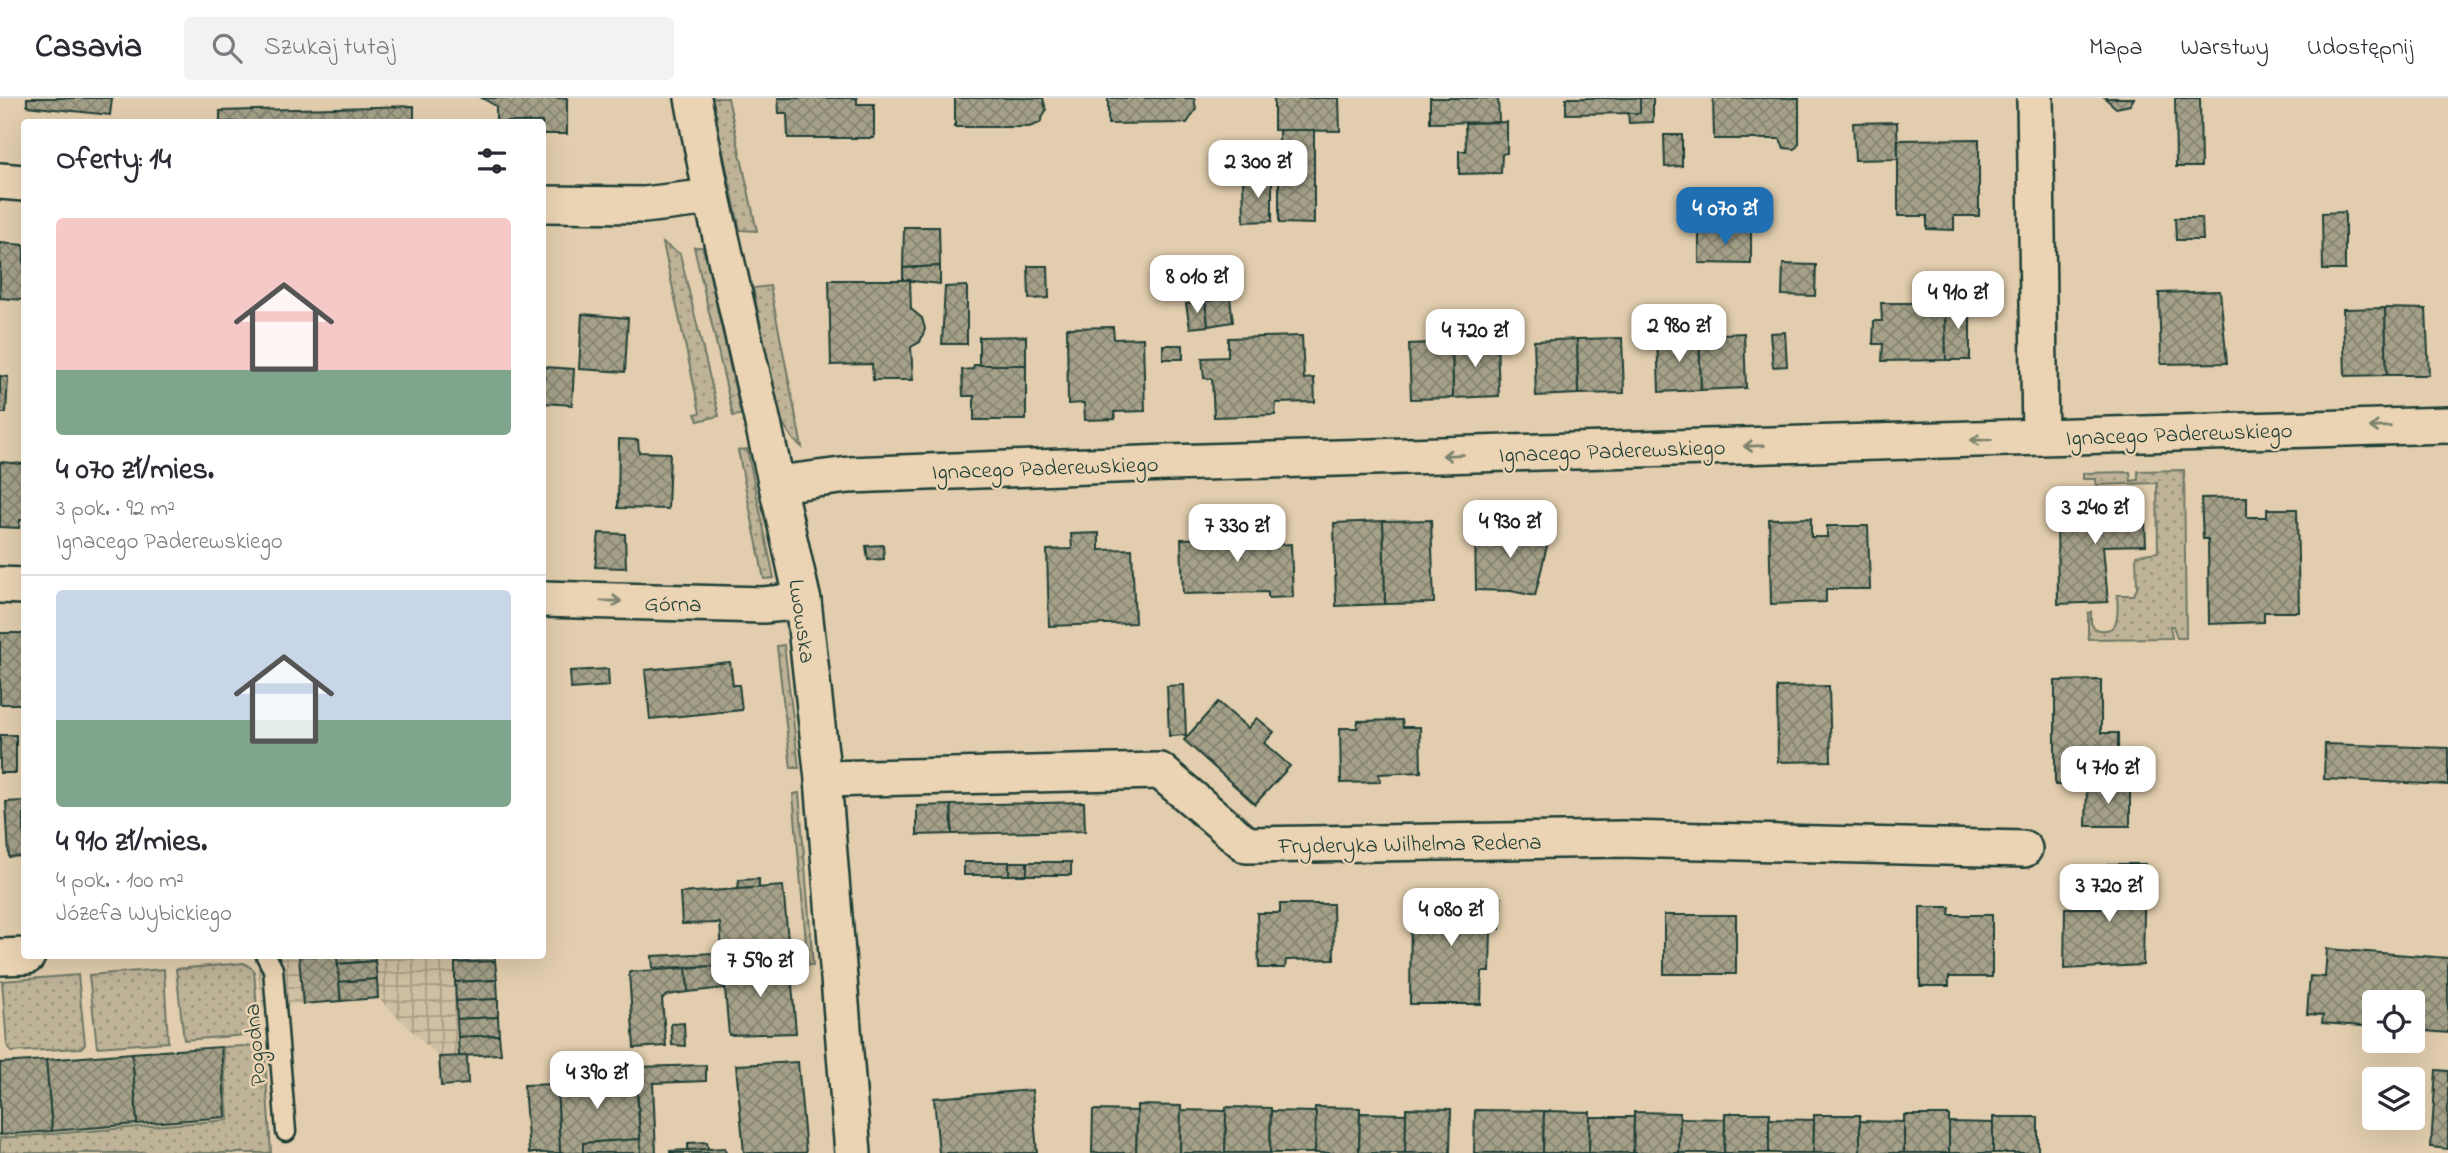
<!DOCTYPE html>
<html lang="pl">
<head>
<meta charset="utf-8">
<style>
	body { margin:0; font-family:"Indie Flower",sans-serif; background:#f2f2f3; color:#2b2b33; height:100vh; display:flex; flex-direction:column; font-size:26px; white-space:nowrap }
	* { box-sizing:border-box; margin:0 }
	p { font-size:23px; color:#7c7c81 }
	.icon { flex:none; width:38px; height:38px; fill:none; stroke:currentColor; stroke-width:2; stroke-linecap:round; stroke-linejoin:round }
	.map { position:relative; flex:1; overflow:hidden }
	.panel { position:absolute; left:21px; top:21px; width:525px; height:840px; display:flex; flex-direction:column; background:#fff; border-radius:7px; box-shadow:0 7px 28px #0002 }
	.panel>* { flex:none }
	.controls { position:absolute; left:2362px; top:892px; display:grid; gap:14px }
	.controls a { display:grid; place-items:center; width:63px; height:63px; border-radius:7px; background:#fff; box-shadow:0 7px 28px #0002; font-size:35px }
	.price { position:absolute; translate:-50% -60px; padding:0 16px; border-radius:14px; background:#fff; color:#222; font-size:23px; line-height:46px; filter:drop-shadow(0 2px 4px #0008) }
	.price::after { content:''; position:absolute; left:50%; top:42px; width:21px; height:16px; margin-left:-10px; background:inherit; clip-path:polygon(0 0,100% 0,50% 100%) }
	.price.on { background:#1f6fb2; color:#fff }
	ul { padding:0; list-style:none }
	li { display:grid; align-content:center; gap:14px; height:371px; padding:0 35px }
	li+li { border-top:2px solid #e1e1e2 }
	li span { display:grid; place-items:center; height:217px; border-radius:7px; color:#555 }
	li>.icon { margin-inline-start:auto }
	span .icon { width:126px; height:126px; fill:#fffc; stroke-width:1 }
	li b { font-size:30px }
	h2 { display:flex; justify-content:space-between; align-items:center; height:84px; padding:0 35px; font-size:30px }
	header { display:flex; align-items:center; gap:42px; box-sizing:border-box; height:98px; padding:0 35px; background:#fff; border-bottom:2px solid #e1e1e2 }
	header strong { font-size:33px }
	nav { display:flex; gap:38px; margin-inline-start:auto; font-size:24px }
	.search { width:490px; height:63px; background:#f2f2f3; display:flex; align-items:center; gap:18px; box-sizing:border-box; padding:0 24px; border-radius:7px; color:#7c7c81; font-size:26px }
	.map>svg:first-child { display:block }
	.industrial { fill:url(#industrial-grid) }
	.grass { fill:url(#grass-dots); stroke:#6e7866; stroke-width:2 }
	.building { fill:url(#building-cross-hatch); stroke:#1f3d34; stroke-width:2 }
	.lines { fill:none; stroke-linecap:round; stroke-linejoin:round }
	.service-casing { stroke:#1f3d34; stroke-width:23 }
	.minor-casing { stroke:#1f3d34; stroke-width:40 }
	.service { stroke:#ead4b3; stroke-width:18 }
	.minor { stroke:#ead4b3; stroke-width:35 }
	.oneway { stroke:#7a816d }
	.labels { text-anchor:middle; stroke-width:5; stroke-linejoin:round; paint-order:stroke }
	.street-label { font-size:23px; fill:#1f3d34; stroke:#ead4b3 }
</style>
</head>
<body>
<header>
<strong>Casavia</strong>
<div class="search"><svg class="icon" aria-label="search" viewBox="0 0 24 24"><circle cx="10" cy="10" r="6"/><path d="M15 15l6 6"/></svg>Szukaj tutaj</div>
<nav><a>Mapa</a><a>Warstwy</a><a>Udostępnij</a></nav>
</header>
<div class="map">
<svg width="2448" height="1055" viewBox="0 0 2448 1055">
	<defs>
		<pattern id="industrial-grid" width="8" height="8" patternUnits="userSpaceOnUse" patternTransform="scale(1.75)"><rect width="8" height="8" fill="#d0c0a3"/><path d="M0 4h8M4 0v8" fill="none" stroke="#a89d86"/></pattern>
		<pattern id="grass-dots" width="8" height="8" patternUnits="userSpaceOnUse" patternTransform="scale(1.75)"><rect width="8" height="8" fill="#beb397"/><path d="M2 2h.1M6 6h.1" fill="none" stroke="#9a937c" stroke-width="1.8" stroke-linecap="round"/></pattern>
		<pattern id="building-cross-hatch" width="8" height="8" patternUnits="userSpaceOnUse" patternTransform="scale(1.75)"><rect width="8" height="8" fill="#a5a189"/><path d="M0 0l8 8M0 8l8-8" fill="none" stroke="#868471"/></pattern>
	</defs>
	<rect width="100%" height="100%" fill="#e2ceae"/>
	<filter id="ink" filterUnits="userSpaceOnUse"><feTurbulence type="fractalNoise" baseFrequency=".0143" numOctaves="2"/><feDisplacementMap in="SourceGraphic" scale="14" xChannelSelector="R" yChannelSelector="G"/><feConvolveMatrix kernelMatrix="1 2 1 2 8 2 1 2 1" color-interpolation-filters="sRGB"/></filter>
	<g filter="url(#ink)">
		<path class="industrial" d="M256,858H495L501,956L467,958L468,986L441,988L439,959L378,900L262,909Z"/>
		<g class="grass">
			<path d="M711,0H728L757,133L740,132Z"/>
			<path d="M663,145L680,156L719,318L698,323L695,316L700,315Z"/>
			<path d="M694,149H702L706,160L741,317L733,318Z"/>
			<path d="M770,188L802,349L794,342L780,321L753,190Z"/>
			<path d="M747,351L774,480L764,481L738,352Z"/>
			<path d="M2184,372L2186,540H2177L2173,528H2170L2172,540L2088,541V515L2091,514V525L2095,531C2121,538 2118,515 2117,497H2133L2137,491L2136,457L2158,454L2157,385L2096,387V381H2083V375L2130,374L2131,383L2138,382V373Z"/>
			<path d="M784,547L799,670H791L777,548Z"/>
			<path d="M799,695L813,867H808L793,696Z"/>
			<path d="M244,865L254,872L259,936L184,942L176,871Z"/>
			<path d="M164,871L168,944L97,949L89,877Z"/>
			<path d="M78,877L85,946L81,950L11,954L7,947L2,883Z"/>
			<path d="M264,947L271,1055H0V1040L228,1022L223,949Z"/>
		</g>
		<g class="building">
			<path d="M27,0H112L110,17L27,8Z"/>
			<path d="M482,0H567V36H542V24H496V8Z"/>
			<path d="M778,0H857V6H874V40H788L787,15H779Z"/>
			<path d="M955,0H1043L1046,12L1040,25L1029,29H955Z"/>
			<path d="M1108,0H1194L1196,11L1187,25L1108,26Z"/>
			<path d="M1274,0H1339L1340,33L1274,32Z"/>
			<path d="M1430,0H1498L1499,24L1430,25Z"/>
			<path d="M1566,0H1640V15L1566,16Z"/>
			<path d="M1640,0H1653V24L1629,25L1628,15H1640Z"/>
			<path d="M1713,0H1799V46L1795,51L1784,50L1780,41H1714Z"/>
			<path d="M2105,0H2134L2130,7L2116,10Z"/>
			<path d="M2175,0H2200L2201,69H2176Z"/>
			<path d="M414,8V24H220V13Z"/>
			<path d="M1507,24V55L1502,56L1501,75L1459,76V53H1466L1465,25Z"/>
			<path d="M1897,24L1898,61L1855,62L1853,25Z"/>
			<path d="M1279,32H1314V126L1279,125Z"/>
			<path d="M1664,37H1682V68L1665,69Z"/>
			<path d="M1979,41V118H1954V132L1927,131V118H1898V42Z"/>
			<path d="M1272,80V123L1244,124L1243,81Z"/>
			<path d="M2345,114V172H2323L2322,115Z"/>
			<path d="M2175,120H2202L2203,142H2176Z"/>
			<path d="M904,129H939L940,168L903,170Z"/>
			<path d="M1699,132H1751V166L1699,165Z"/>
			<path d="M0,145L24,147V202L0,200Z"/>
			<path d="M1783,166L1816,167L1815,198L1782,197Z"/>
			<path d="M940,168V186L903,182V170Z"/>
			<path d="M1028,168H1048L1049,200L1029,201Z"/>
			<path d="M829,182H910L911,211L922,220L925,231L920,244L911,249L913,282H873L872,266L831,267Z"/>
			<path d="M967,188V246H942L945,189Z"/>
			<path d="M2220,193L2227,265L2161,266L2159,195Z"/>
			<path d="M1230,200L1233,224L1208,228L1205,203Z"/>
			<path d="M1205,203L1208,228L1190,230L1186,206Z"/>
			<path d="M1881,205H1945L1946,262L1882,263L1883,246H1873L1874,223H1882Z"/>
			<path d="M1945,205H1970V262H1946Z"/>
			<path d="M2385,210L2387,277L2345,278L2343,211Z"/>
			<path d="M2385,210L2426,211L2429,277H2387Z"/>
			<path d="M582,216L628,220L625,274L579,271Z"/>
			<path d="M1113,229L1114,241L1143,240L1145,313L1114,314L1115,321L1085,322L1084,305L1068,306L1067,230Z"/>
			<path d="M1785,234L1787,268L1773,269L1770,235Z"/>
			<path d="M1744,235L1746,290L1701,292L1699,237Z"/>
			<path d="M1699,237L1701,292L1659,294L1657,239Z"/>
			<path d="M1026,238V267H979V239Z"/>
			<path d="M1302,238L1304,281L1314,280L1315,304L1276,305L1275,317L1214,319L1212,281L1204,280L1202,260L1228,259V240Z"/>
			<path d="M1622,240L1624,295L1578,296L1577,241Z"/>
			<path d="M1577,241L1578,296L1536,298L1534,243Z"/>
			<path d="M1497,243L1499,298L1453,300L1452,244Z"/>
			<path d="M1452,244L1453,300L1411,301L1409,246Z"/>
			<rect x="1163" y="247" width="20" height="14"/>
			<path d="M974,267H1026V322H974V298H963L962,272L973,271Z"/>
			<path d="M545,269L574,271L572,307L543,305Z"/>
			<path d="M0,278L8,279L6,315H0Z"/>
			<path d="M619,341L638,342L639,354L670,355L668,411L618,410Z"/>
			<path d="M0,364L24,366V422H20L19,430L0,429Z"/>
			<path d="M2144,399L2146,447L2103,448L2108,504L2058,506L2057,415L2099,414V401Z"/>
			<path d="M2247,399V419H2267V411H2297L2299,514H2264V524L2209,526L2208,441H2203L2201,400Z"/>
			<path d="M1811,420V439H1827V428H1868L1870,491H1826V504L1771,506L1769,421Z"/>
			<path d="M1431,422L1434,505L1385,506L1383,423Z"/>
			<path d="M1383,423L1385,506L1336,508L1334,425Z"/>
			<path d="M1249,428L1250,434L1269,435L1271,447L1291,446L1293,499L1268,500V494L1183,496L1181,441L1218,440L1217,429Z"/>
			<path d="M1534,431L1550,435L1535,498L1511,493L1476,492L1475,432Z"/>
			<path d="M599,435L625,436L626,470L595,469Z"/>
			<path d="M1099,435V452L1132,451L1135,525L1049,528L1047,452L1072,451L1071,436Z"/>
			<path d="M883,447L884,461L868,462L866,448Z"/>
			<rect x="0" y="535" width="24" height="71"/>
			<path d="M730,564L733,587H739L742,612L650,621L645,572Z"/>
			<path d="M608,571L609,588L571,591L570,573Z"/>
			<path d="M2101,582V635H2118V687H2055V583Z"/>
			<path d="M1184,587L1186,637L1169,638L1167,588Z"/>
			<path d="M1829,588L1831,663L1778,664L1777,589Z"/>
			<path d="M1218,604L1248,630L1257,620L1274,634L1264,645L1290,668L1255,706L1184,642Z"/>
			<path d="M1402,622L1403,629H1420L1421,674L1379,676L1380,684L1341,685L1340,630H1357L1358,623Z"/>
			<rect x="0" y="637" width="16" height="38"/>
			<path d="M2325,646L2448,650V687L2324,681Z"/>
			<path d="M2087,687H2130V728H2086Z"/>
			<path d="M24,703V758L9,759L6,704Z"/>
			<path d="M1084,704L1085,733L952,736L951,707Z"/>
			<path d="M951,707L952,736L917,737V708Z"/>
			<rect x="964" y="764" width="45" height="13"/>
			<rect x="1009" y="764" width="18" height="13"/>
			<rect x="1027" y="764" width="44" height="13"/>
			<path d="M2107,766H2145L2143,867L2064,871L2065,810H2106Z"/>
			<path d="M759,781V790L738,791L739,782Z"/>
			<path d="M783,788L790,863L723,868L720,825L682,826L680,795Z"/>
			<path d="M1411,800H1501L1500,831H1491L1490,874H1482L1481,906H1410Z"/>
			<path d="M1280,806H1333L1334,861L1286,862L1285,870H1259L1257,815H1280Z"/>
			<path d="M1920,809H1950L1949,817H1992V879H1949V888H1920Z"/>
			<rect x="1664" y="817" width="72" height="59"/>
			<path d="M2327,851L2448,860V935L2413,932V905H2375V929L2322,925L2323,917L2307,916L2310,878L2325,879Z"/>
			<path d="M715,855L716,868L653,870L652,858Z"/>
			<path d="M299,858H337L341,903L303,906Z"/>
			<path d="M337,858H374L375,863L338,866Z"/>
			<path d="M454,858H495V863L455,865Z"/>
			<path d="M375,863L377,881L339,884L338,866Z"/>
			<path d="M495,863L497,882L455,884V865Z"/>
			<path d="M790,863L796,935L729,937L723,868Z"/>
			<path d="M716,868H723L725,890L688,894L686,870Z"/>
			<path d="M686,870L688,894L668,897L662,901L666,948L634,950L629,874Z"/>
			<path d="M377,881L378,900L341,903L339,884Z"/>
			<path d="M497,882L498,901L456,903L455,884Z"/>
			<path d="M498,901V919L457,921L456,903Z"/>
			<path d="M498,919L499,937L458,939L457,921Z"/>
			<path d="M684,925L685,948L672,947L671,926Z"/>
			<path d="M499,937L501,956L459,958L458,939Z"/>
			<path d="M221,949L226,1019L137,1026L132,955Z"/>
			<path d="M132,955L137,1026L52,1033L46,962Z"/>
			<path d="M467,958L468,986L441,988L439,959Z"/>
			<path d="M46,962L52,1033L0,1037V965Z"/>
			<path d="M798,964L806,1055H744L736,967Z"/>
			<path d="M706,967V983L653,985L656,1055H641L636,969Z"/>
			<path d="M2436,972L2448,973V1051L2431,1049Z"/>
			<path d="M636,977L640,1041L583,1045V1055H560L557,982Z"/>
			<path d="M557,986L560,1055H529L524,987Z"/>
			<path d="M1032,992L1037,1055H939L934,1000Z"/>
			<path d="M1137,1007L1181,1008L1180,1055H1136Z"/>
			<path d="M1226,1009L1271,1010L1270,1055H1225Z"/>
			<path d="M1315,1009L1360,1010L1359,1055H1315Z"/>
			<path d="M1406,1010L1451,1011L1450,1055H1405Z"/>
			<path d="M1093,1012L1137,1013L1136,1055H1092Z"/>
			<path d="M1181,1012L1226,1013L1225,1055H1180Z"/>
			<path d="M1475,1012L1544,1013L1543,1055H1474Z"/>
			<path d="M1271,1013L1316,1014L1315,1055H1270Z"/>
			<path d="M1544,1013L1590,1014L1589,1055H1543Z"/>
			<path d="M1634,1014L1680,1015L1679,1055H1633Z"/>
			<path d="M1360,1015L1406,1016L1405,1055H1359Z"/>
			<path d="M1725,1015H1770L1769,1055H1724Z"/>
			<path d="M1814,1017H1860V1055H1813Z"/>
			<rect x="1904" y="1017" width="45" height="38"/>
			<path d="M1590,1019H1634L1633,1055H1589Z"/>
			<rect x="1993" y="1019" width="45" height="36"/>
			<path d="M1680,1020L1725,1021L1724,1055H1679Z"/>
			<path d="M1769,1021L1814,1022L1813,1055H1769Z"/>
			<path d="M1860,1023L1904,1024V1055H1860Z"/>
			<path d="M1949,1024L1993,1025V1055H1949Z"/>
			<path d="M640,1041L641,1055H583V1045Z"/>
			<path d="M707,1044L708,1051L688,1053V1045Z"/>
			<path d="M725,1050L726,1055H670V1053Z"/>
		</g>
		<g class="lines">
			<g class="service-casing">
				<path id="service" d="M266,858L273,871L286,1034"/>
			</g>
			<g class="minor-casing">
				<g id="minor">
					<path d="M693,0L712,99L803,503L823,681L853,1055"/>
					<path d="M2035,0L2040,339"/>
					<path d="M0,83L24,85"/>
					<path d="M542,106L644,107L712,99"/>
					<path d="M777,386L849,377L1168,365L2448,327"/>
					<path d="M0,487L24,488"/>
					<path d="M542,501L763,507L803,503"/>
					<path d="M823,681L1160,673L1247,747L1622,741L2024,751"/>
					<path d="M0,859L27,858"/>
				</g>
			</g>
			<use href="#service" class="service"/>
			<use href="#minor" class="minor"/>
		</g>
		<defs><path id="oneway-shaft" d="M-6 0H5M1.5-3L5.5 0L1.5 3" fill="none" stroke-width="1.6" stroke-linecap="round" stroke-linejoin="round" transform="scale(1.75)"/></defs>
		<g class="oneway">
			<use href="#oneway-shaft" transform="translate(2380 329) rotate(178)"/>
			<use href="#oneway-shaft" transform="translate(1981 342) rotate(178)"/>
			<use href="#oneway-shaft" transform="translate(1754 348) rotate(178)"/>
			<use href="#oneway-shaft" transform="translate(1453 357) rotate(178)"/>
			<use href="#oneway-shaft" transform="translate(611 503) rotate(1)"/>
		</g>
	</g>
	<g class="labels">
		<g class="street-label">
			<text transform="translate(2179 335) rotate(-2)" y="8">Ignacego Paderewskiego</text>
			<text transform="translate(1612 352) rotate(-2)" y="8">Ignacego Paderewskiego</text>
			<text transform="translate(1045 369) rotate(-2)" y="8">Ignacego Paderewskiego</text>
			<text transform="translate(673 505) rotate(1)" y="8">Górna</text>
			<text transform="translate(803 523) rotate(82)" y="8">Lwowska</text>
			<text transform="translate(1410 745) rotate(-1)" y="8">Fryderyka Wilhelma Redena</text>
			<text transform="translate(254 947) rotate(-95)" y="8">Pogodna</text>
		</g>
	</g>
</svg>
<div class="controls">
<a><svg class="icon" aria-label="locate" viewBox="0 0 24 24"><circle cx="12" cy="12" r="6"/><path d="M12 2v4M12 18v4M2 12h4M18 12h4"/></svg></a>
<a><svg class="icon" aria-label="layers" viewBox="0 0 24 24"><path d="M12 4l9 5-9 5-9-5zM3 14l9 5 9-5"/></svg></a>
</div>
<b class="price" style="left:1258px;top:102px">2 300 zł</b>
<b class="price on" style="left:1725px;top:149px">4 070 zł</b>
<b class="price" style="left:1197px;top:217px">8 010 zł</b>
<b class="price" style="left:1958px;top:233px">4 910 zł</b>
<b class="price" style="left:1679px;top:266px">2 980 zł</b>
<b class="price" style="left:1475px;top:271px">4 720 zł</b>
<b class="price" style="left:2095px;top:448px">3 240 zł</b>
<b class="price" style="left:1510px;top:462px">4 930 zł</b>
<b class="price" style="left:1237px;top:466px">7 330 zł</b>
<b class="price" style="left:2108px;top:708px">4 710 zł</b>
<b class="price" style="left:2109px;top:826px">3 720 zł</b>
<b class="price" style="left:1451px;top:850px">4 080 zł</b>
<b class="price" style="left:760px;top:901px">7 590 zł</b>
<b class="price" style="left:597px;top:1013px">4 390 zł</b>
<section class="panel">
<h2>Oferty: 14<svg class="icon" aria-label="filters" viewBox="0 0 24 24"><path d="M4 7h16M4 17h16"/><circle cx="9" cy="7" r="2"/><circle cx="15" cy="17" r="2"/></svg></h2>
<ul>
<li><span style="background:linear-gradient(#f6c9c9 70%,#7fa58c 0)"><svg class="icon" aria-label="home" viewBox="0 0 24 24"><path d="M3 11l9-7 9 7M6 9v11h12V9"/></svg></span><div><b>4 070 zł/mies.</b><p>3 pok. · 92 m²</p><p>Ignacego Paderewskiego</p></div></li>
<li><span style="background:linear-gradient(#c9d6e8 60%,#7fa58c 0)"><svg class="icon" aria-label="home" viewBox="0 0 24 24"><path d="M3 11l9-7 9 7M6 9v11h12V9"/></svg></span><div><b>4 910 zł/mies.</b><p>4 pok. · 100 m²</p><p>Józefa Wybickiego</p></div></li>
</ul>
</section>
</div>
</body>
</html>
